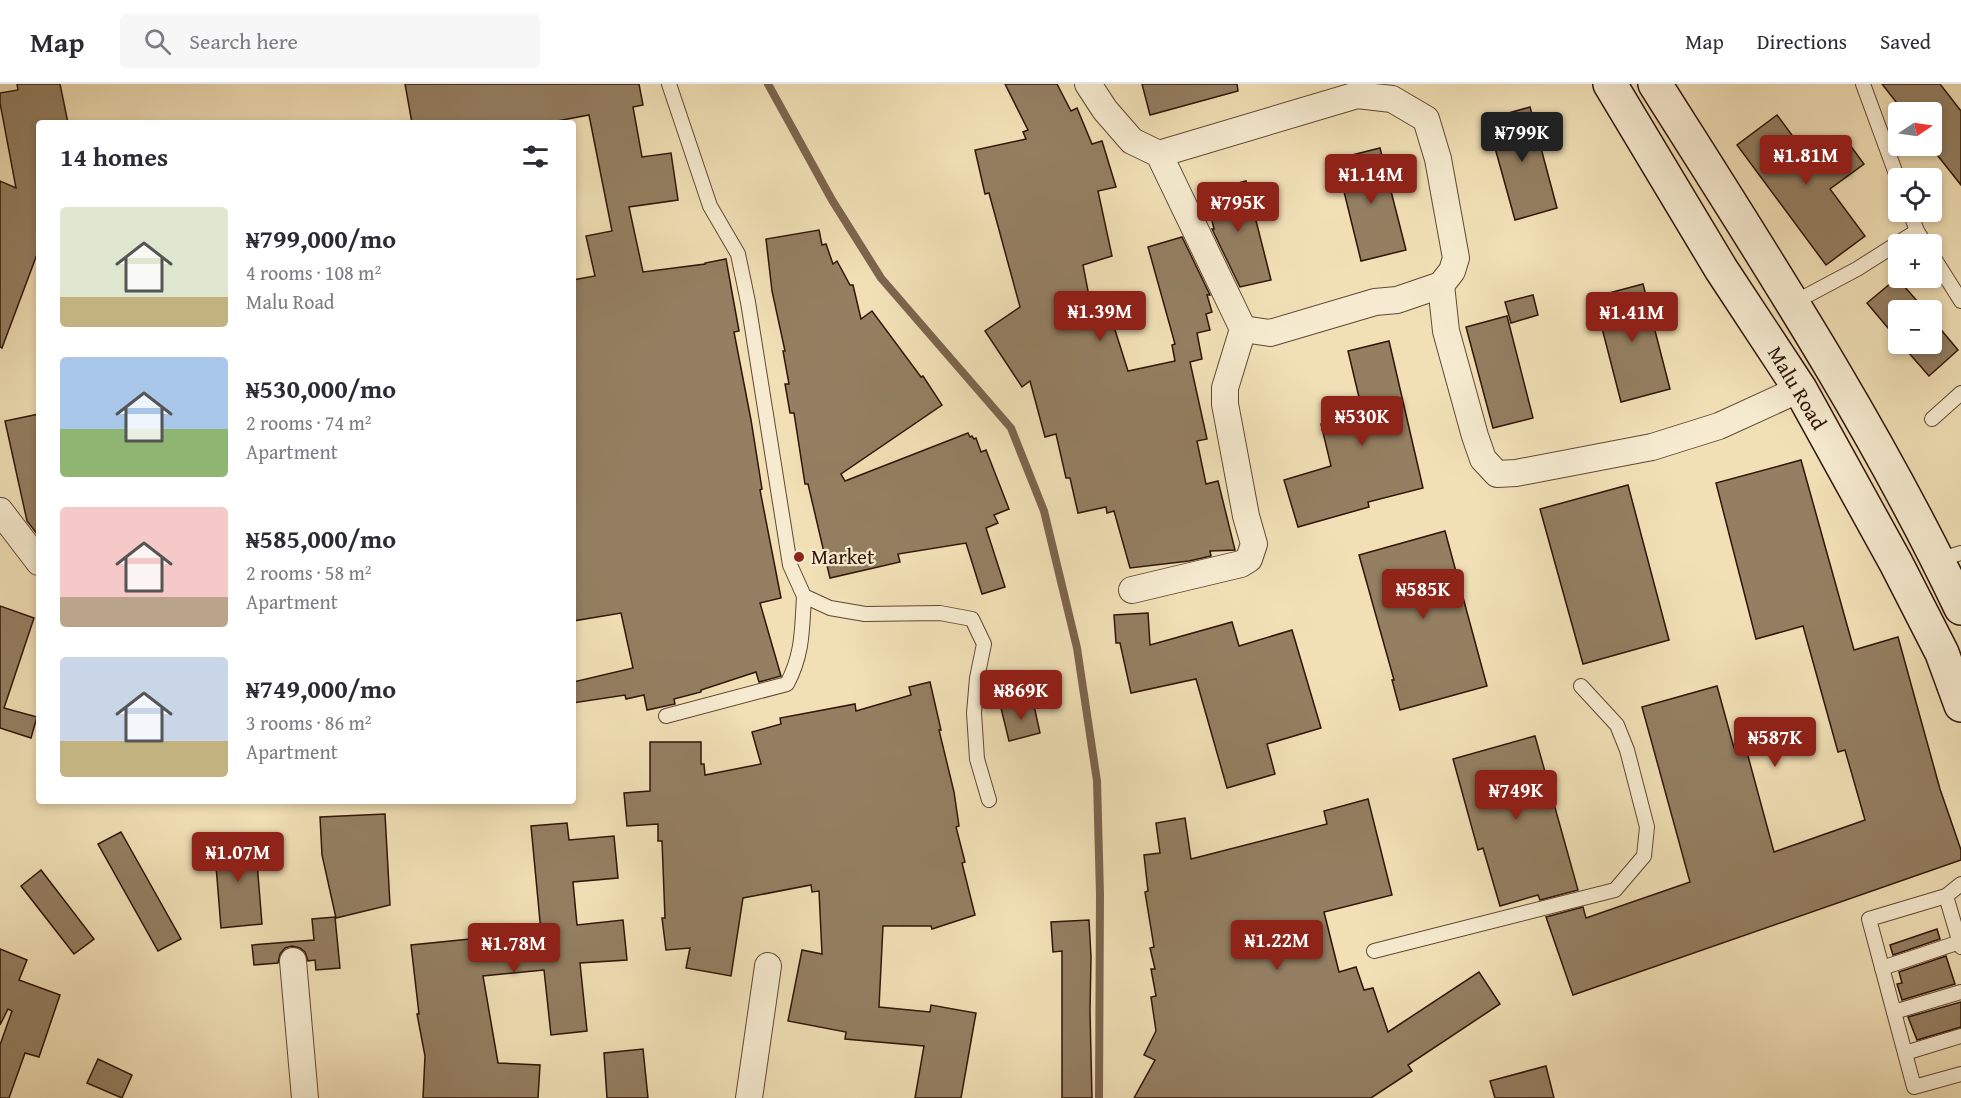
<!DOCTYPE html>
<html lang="en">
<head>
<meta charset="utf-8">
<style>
	body { margin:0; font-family:"Gentium Book Plus",serif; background:#f7f7f7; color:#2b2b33; height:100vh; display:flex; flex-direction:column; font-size:22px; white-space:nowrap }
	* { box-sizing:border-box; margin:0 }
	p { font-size:20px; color:#7c7c81 }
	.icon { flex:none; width:33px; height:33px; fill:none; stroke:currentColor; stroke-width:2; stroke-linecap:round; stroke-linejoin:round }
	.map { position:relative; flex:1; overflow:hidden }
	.panel { position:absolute; left:36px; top:36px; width:540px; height:684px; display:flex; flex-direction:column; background:#fff; border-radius:6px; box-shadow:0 3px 9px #0003 }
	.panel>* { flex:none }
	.needle { width:39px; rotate:77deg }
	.fabs { position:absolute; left:1888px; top:18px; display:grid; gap:12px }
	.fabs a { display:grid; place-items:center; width:54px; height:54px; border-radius:6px; background:#fff; box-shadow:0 3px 9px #0003; font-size:30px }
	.price { position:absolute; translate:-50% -51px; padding:0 14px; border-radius:6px; background:#8f2418; color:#fff; font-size:20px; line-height:39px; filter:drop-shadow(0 2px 3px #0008) }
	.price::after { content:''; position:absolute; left:50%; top:36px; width:18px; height:14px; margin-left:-9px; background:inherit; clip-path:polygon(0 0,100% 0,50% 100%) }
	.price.active { background:#222; color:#fff }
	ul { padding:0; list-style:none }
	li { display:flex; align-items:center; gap:18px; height:150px; padding:0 24px }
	li span { display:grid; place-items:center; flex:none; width:168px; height:120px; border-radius:6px; color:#555 }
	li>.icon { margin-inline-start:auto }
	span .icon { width:72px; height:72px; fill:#fffc; stroke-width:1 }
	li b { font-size:26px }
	h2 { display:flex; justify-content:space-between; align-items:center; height:72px; padding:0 24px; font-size:26px }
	header { display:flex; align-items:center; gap:36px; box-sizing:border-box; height:84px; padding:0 30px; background:#fff; border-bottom:2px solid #e1e1e2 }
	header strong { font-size:28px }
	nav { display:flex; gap:33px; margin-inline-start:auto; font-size:21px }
	.search { width:420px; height:54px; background:#f7f7f7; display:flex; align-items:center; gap:15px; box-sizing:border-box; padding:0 21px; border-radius:6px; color:#7c7c81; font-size:22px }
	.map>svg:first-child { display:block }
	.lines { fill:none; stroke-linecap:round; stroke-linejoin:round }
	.stream { stroke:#7c654d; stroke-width:8 }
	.building { fill:#947f62; stroke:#2f1508; stroke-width:1.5 }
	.service-casing { stroke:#604834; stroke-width:16 }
	.minor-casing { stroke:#604834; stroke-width:28 }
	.secondary-casing { stroke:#2f1508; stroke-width:36 }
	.service { stroke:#f6ebd0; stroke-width:14 }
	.minor { stroke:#f6ebd0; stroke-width:26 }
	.secondary { stroke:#f6ebd0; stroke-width:33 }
	.poi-dot { fill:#8f2418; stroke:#f6ebd0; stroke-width:2 }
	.labels { text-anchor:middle; stroke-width:4.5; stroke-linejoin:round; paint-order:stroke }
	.street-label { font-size:21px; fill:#2f1508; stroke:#f6ebd0 }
	.poi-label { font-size:21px; fill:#2f1508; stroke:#f6ebd0; text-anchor:start }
</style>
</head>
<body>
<header>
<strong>Map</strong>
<div class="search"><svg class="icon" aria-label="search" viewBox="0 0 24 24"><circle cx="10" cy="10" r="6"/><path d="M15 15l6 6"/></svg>Search here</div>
<nav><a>Map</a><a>Directions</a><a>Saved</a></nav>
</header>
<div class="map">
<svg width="1961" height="1014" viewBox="0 0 1961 1014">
	<rect width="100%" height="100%" fill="#f1e0b6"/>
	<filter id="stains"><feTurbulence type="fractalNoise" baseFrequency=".00333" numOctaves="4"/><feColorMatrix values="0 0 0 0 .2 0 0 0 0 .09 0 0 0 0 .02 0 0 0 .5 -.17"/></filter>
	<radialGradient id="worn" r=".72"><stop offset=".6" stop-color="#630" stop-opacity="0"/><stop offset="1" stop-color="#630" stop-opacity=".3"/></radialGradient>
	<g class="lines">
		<path class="stream" d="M768,0L832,116L881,194L1011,344L1044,427L1077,564L1097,697L1100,810L1099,1014"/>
	</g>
	<g class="building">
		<path d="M17,0H60L68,39H39V165L2,264L0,263V97L16,104L0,19V9L18,6Z"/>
		<path d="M405,0H639L643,21L633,23L642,73L671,69L678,116L629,123L643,188L705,180V179L726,175L739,247L734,248L751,336L762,405L760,406L781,514L760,519L781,592L759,598L756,588L701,606V608L674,615L675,620L647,626L644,611L626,615L625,611L573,619V598L633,584L621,529L573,537V196L595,192L586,152L612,147L589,31L547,39H412Z"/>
		<path d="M1005,0H1057L1071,27L1077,24L1092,60L1102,57L1116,103L1098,107L1112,172L1083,181L1092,228L1108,224L1128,287L1175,277L1172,261L1175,260L1148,163L1182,153L1210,211H1207L1212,228L1206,230L1210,246L1197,249L1202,275L1190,278L1207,355L1197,357L1206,400L1218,397L1235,466L1210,467L1211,472L1189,477L1130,484L1114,427L1107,429L1106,423L1078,429L1070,394H1066L1056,350L1045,353L1030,297L1022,303L985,247L1020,223L989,109L985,110L975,66L1026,55L1023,48L1028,46Z"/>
		<path d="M1142,0H1237L1238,7L1150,31Z"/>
		<path d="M1882,0H1940L1961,27V101L1930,62H1932V28H1904Z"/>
		<path d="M1530,23L1557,124L1515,136L1487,35Z"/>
		<path d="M1777,31L1814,81L1847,57L1864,80L1830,105L1865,152L1826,181L1737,61Z"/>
		<path d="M1380,64L1406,166L1361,177L1336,75Z"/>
		<path d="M1246,97L1271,196L1240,203L1212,145H1214L1205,108Z"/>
		<path d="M819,146L822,161L826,160L833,180L837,177L850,201H853L861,235L872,227L921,293L923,292L942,321L841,390L845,397L968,349L970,353L972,352L974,355L976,354L981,368L986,366L1009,425L994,431L998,439L986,444L1005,503L982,510L966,459L898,470L900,478L830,494L808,400H805L794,329H790L785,300H789L783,267H785L772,207L766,155Z"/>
		<path d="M1897,194L1925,226H1899V257L1867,219Z"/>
		<path d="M1643,200L1670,305L1621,318L1594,213Z"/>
		<path d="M1533,211L1538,231L1511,239L1505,218Z"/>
		<path d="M1507,232L1533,334L1493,344L1466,243Z"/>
		<path d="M1932,235L1958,266L1929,292L1901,260H1932Z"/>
		<path d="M1389,257L1423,404L1368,418L1369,423L1298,443L1284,396L1331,382L1321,340L1363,330L1348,267Z"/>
		<path d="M39,330V451H38L27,437L5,337Z"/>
		<path d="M1801,376L1854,566L1898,553L1940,705L1961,766V776L1573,911L1546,833L1583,823L1586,834L1690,798L1642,623L1717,602L1734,664L1745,661L1774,768L1865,736L1845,666L1838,668L1803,542L1756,555L1716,399Z"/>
		<path d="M1628,401L1669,556L1583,580L1540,425Z"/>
		<path d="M1445,447L1487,602L1400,626L1392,596H1394L1359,471Z"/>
		<path d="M0,522L34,534L4,624L37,633L31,654L0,644Z"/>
		<path d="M1148,529L1150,561L1232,538L1239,562L1292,546L1321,644L1267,660L1275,690L1227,704L1196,595L1131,609L1120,559H1116L1114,531Z"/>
		<path d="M930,598L941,646H939L954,708L959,742L956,743L965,778L962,779L975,831L932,845L931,842H883L879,923L930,928L931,921L976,929L961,1014H915L924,962L845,955L846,948L788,937L802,866L822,870L819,807L812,808L811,801L743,814L731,892L686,884L690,864L666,866L662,834H665L662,757H658V740L627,742L624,709L650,707V658H701V680H704L705,691L761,680L752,648L781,640L780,634L855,620L856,627L911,611L909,603Z"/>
		<path d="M1033,617L1040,649L1009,657L1001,624Z"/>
		<path d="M1535,652L1578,806L1540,816L1538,811L1500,822L1483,764L1478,766L1453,675Z"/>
		<path d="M1368,715L1392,811L1324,828L1339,888L1356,883L1364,906L1373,904L1388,948L1479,888L1500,920L1408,981L1412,987L1371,1014H1134L1155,976L1144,971L1156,947L1151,913L1156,912L1151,885H1155L1150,864L1154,863L1145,808L1148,807L1144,771L1160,769L1156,739L1185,734L1191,775L1327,740L1324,727Z"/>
		<path d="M385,730L390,821L336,834L322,771L320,733Z"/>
		<path d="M567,739L569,756L614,752L618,794L573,798L577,841L623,836L627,876L580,879L587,947L551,951L544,886L483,892L498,979L540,981L538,1014H423L425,972L417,930H419L411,861L541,848L531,742Z"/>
		<path d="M121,748L181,855L158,867L98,760Z"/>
		<path d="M255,754L262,840L221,844L214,757Z"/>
		<path d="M41,786L94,855L74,870L21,802Z"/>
		<path d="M335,833L340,884L316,886L315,876L308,877L305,868L300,864L292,862L285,864L280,870L278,879L254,881L252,861L314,856L312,835Z"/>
		<path d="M1089,836L1091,873L1090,927L1092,1014H1062V867L1053,868L1051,838Z"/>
		<path d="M1937,845L1940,855L1893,871L1890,861Z"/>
		<path d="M0,865L27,876L19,896L60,911L39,973L25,969L9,1014H0V961L12,927L8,925L0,941Z"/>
		<path d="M1946,872L1955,900L1902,916L1897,900L1902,899L1899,888Z"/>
		<path d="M1961,918V943L1917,956L1908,933Z"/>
		<path d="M643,965L648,1014H607L604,969Z"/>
		<path d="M98,975L132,991L122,1014L87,999Z"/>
		<path d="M1546,982L1554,1014H1495L1490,997Z"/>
	</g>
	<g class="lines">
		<g class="service-casing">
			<g id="service">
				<path d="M669,0L710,122L738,170L748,218L790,481L804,512L830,524L865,530L940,529L972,535L984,560L977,594L974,629L977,675L989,716"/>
				<path d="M1863,0L1899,98"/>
				<path d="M1910,128L1917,147L1925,160"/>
				<path d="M1932,171L1961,217"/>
				<path d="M1793,219L1857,185L1917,147"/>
				<path d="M1932,335L1961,309"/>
				<path d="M1938,476L1961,469"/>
				<path d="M666,632L787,600C803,570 802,545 804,512"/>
				<path d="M1961,800L1946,812L1869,835L1914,1003L1961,990"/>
				<path d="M1946,812L1961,863"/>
				<path d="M1374,867L1615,806L1644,772L1647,743L1627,666L1617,641L1581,602"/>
				<path d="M1882,884L1960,858"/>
				<path d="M1894,928L1961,908"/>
				<path d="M1905,969L1961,952"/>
			</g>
		</g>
		<g class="minor-casing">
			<g id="minor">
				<path d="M1088,0L1105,26L1132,57L1159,70L1243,245L1270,249L1375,218L1397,216L1441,201L1446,247L1475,352L1483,375L1497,390L1516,389L1652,363L1719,342L1800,305"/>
				<path d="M1159,70L1357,11L1392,15L1426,35L1438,75L1456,174L1452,187L1441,201"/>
				<path d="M0,427L39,478"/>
				<path d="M1132,506L1241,480L1249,475L1254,460L1246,432L1225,320V304L1243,245"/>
				<path d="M293,877L305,1014"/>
				<path d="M749,1014L768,882"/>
			</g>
		</g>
		<g class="secondary-casing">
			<g id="secondary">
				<path d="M1610,0L1721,185L1800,305L1896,479L1942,569L1961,621"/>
				<path d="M1655,0C1763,171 1874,341 1961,524"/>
			</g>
		</g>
		<use href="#service" class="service"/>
		<use href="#minor" class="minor"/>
		<use href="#secondary" class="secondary"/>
	</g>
	<circle class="poi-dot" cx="799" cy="473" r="6"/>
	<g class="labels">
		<g class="street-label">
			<text transform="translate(1797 304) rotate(59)" y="7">Malu Road</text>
		</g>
		<g class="poi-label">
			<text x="811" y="480">Market</text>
		</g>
	</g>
	<rect width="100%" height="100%" filter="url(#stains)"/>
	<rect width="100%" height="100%" fill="url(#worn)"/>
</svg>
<div class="fabs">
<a><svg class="needle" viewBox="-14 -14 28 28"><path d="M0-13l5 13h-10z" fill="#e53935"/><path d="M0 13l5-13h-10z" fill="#7c7c81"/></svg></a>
<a><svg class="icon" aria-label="locate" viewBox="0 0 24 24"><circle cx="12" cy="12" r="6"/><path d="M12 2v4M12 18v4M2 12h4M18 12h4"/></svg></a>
<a>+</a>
<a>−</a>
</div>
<b class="price active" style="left:1522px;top:79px">₦799K</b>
<b class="price" style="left:1806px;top:102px">₦1.81M</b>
<b class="price" style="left:1371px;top:121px">₦1.14M</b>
<b class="price" style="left:1238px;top:149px">₦795K</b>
<b class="price" style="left:1100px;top:258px">₦1.39M</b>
<b class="price" style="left:1632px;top:259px">₦1.41M</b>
<b class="price" style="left:1362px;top:363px">₦530K</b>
<b class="price" style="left:1423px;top:536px">₦585K</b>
<b class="price" style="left:1021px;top:637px">₦869K</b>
<b class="price" style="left:1775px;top:684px">₦587K</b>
<b class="price" style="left:1516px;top:737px">₦749K</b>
<b class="price" style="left:238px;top:799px">₦1.07M</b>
<b class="price" style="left:1277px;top:887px">₦1.22M</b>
<b class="price" style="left:514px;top:890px">₦1.78M</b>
<section class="panel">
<h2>14 homes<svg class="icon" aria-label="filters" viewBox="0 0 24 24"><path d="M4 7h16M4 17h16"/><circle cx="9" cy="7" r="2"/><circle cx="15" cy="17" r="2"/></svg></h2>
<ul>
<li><span style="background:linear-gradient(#dfe7d0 75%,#c2b280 0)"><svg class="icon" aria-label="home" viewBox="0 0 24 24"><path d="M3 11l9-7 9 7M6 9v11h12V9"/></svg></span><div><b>₦799,000/mo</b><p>4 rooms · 108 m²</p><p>Malu Road</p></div></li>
<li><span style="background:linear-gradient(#a9c7e8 60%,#8fb573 0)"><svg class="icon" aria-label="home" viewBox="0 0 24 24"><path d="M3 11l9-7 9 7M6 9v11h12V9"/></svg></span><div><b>₦530,000/mo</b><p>2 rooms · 74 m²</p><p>Apartment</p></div></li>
<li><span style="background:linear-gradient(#f6c9c9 75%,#b9a48a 0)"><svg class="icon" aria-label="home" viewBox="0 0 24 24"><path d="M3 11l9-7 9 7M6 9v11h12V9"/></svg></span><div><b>₦585,000/mo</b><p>2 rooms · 58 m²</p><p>Apartment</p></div></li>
<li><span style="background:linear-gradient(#c9d6e8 70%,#c2b280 0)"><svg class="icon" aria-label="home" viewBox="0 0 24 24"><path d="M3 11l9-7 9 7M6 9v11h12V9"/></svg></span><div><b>₦749,000/mo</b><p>3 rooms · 86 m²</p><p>Apartment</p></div></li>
</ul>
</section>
</div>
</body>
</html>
